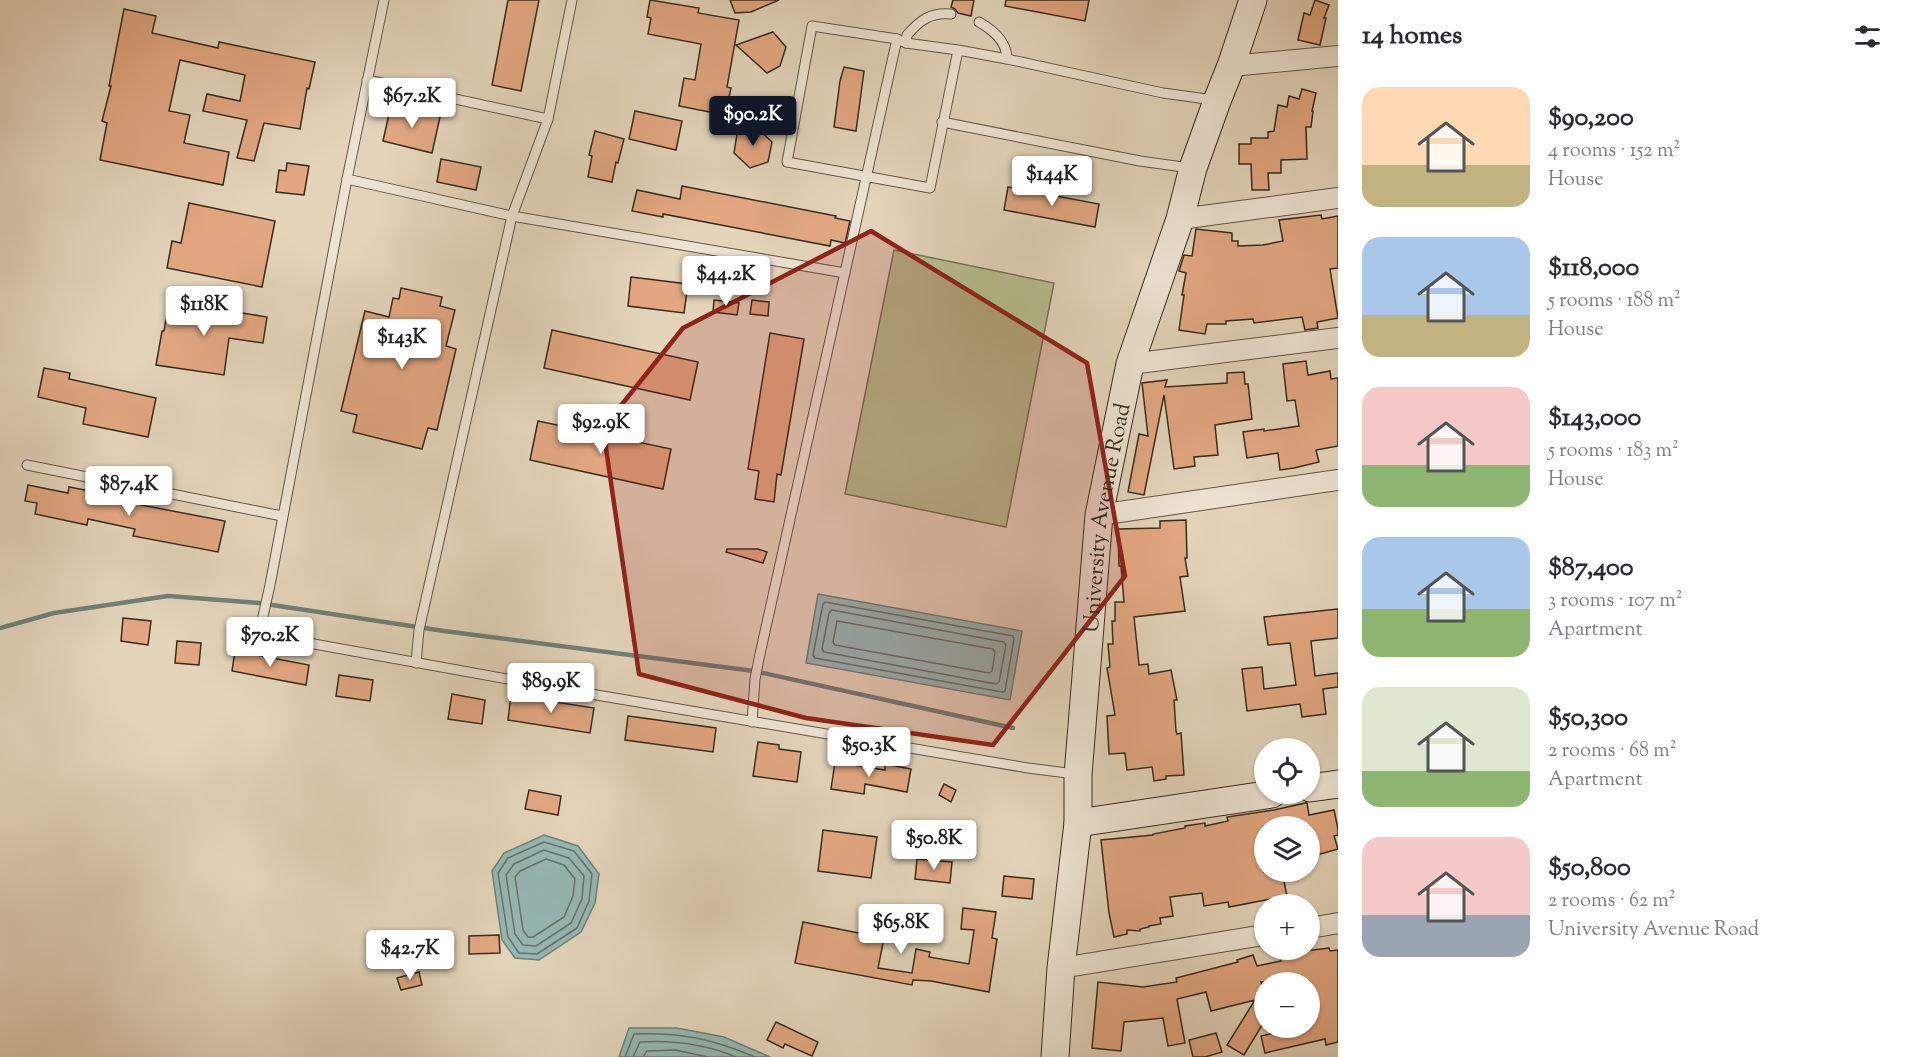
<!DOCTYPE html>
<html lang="en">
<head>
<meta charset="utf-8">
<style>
	body { margin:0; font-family:"Sorts Mill Goudy",serif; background:#f7f7f7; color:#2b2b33; height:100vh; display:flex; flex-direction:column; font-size:22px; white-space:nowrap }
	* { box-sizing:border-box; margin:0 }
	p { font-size:20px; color:#7c7c81 }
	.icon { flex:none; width:33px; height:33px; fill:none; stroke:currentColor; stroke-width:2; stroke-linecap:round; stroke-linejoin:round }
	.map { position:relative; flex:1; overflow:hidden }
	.drawer { display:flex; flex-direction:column; background:#fff; width:570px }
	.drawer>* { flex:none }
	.controls { position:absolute; left:1254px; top:738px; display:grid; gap:12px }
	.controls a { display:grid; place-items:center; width:66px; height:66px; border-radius:50%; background:#fff; box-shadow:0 2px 4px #0004; font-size:30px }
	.price { position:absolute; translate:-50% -51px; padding:0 14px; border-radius:6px; background:#fff; color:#222; font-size:20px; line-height:39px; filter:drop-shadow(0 2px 3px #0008) }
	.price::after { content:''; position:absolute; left:50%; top:36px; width:18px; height:14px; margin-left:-9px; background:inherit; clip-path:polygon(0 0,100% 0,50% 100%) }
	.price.selected { background:#111827; color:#fff }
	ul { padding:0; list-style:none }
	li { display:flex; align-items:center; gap:18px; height:150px; padding:0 24px }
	li span { display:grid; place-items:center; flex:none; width:168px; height:120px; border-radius:18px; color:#555 }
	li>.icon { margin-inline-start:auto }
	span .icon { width:72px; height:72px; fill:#fffc; stroke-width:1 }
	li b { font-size:26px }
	h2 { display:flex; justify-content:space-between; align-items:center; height:72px; padding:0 24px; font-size:26px }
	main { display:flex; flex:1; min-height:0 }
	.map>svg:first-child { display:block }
	.green { fill:#b6bc8e; stroke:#767456; stroke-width:1.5 }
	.water { fill:#95b8b3; stroke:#6f8078; stroke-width:1.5 }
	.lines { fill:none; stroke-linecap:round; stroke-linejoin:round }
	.shore { stroke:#667269; stroke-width:1.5 }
	.stream { stroke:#6f8078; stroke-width:4.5 }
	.building { fill:#e2a781; stroke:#372b1f; stroke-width:1.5 }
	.lane-casing { stroke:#625546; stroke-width:11 }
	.street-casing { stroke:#625546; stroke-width:22 }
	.secondary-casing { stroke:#372b1f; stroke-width:29 }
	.lane { stroke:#ede3d2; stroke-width:9 }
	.street { stroke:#ede3d2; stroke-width:20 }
	.secondary { stroke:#ede3d2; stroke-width:27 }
	.marked { fill:#8f2418; fill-opacity:0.2; stroke:#8f2418; stroke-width:4.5; stroke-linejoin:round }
	.labels { text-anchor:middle; stroke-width:4.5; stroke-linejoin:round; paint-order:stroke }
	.street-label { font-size:22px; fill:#372b1f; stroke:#ede3d2 }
</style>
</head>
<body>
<main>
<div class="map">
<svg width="1338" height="1057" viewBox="0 0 1338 1057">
	<rect width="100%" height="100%" fill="#e3d4ba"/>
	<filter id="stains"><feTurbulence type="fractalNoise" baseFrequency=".00333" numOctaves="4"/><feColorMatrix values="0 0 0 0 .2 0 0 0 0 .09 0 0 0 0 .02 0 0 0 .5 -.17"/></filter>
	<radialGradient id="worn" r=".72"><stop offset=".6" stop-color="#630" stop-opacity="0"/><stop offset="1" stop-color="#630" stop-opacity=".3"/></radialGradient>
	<path class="green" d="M894,250L1054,283L1006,527L845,494Z"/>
	<g class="water">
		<path d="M818,594L1022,631L1010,700L806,663Z"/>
		<path d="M544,835L578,846L599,874L595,903L581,932L539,960L515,958L502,940L492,871L504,853Z"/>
		<path d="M629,1028H677L724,1037L770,1057H619Z"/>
	</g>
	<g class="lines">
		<g class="shore">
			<path d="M825,602L1013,636L1014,639L1005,691L1002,692L815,658L813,655L823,604Z"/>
			<path d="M832,610L1004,642L1006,645L999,682L996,684L824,652L822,649L829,613Z"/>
			<path d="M837,621L993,649L995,652L992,671L989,673L835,645L833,642Z"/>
			<path d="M544,842L574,851L592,874L589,901L577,928L537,954L519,953L508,937L498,873L508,858Z"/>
			<path d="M544,850L569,858L584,876L582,899L571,923L536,946L523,945L515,934L506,875L514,864Z"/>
			<path d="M546,859L564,865L575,879L573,896L564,917L533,937H528L523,930L515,877L520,871Z"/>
			<path d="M625,1057L634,1034C681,1032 712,1039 755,1057"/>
			<path d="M633,1057L640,1042C673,1040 705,1044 736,1057"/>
			<path d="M643,1057L647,1051L675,1050L708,1057"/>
		</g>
		<path class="stream" d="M0,628L54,613L168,596L259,603L444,631L754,671L1013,728"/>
	</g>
	<g class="building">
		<path d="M508,0H539L521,91L492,85Z"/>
		<path d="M650,0L699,8L698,13L739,20L727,87L731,88L725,115L679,106L684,78L695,80L701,44L648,34L651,18L647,17Z"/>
		<path d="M730,0H779L751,12L735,13Z"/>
		<path d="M953,0H974L971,16L958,13L955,9L951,7Z"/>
		<path d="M1006,0H1089L1085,21L1005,6Z"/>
		<path d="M1315,0L1329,5L1324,18H1326L1320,45L1298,40L1304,13L1310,15Z"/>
		<path d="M124,9L156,16L152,33L218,48L219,42L315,62L309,89L307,88L300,129L264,123L254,161L237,158L247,120L203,111L207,94L240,101L245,75L180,60L169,111L190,115L184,143L229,152L223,185L100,160L107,123L102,121L111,86H109Z"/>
		<path d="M773,32L786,47L780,66L767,73L736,45Z"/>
		<path d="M844,67L864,71L856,131L834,127L840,81Z"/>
		<path d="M1302,89L1316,93L1312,111H1313L1311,127H1306L1307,159L1281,160V173H1268L1269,190H1252L1251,164H1239V144H1251V138H1268V132L1274,131L1278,105L1287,107L1289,96L1299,99Z"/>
		<path d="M391,105L440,117L432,153L383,141Z"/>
		<path d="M635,111L682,121L676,150L629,139Z"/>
		<path d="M755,126L772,142L768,162L750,168L734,153L737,134Z"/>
		<path d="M595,131L624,139L618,163L616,162L612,182L588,177L592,156L589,155Z"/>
		<path d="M441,159L481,167L476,190L437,182Z"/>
		<path d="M287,163L309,166L304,195L276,192L279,170L286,171Z"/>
		<path d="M682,186L836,216L835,218L850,221L845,243L831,240L830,246L663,214V217L632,211L637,190L680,199Z"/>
		<path d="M1008,187L1099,204L1095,227L1004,210Z"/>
		<path d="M189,203L275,221L262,287L167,268L172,241L181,243Z"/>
		<path d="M1321,215L1322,219L1338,216V268L1330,269L1338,318L1317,322L1318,328L1305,330L1302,317L1254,323L1253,319L1226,321V324H1207L1205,334L1179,330L1184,295H1182L1186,273L1179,271L1184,255L1192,256L1196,229L1232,233V241H1238V246L1263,245L1283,241L1279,220Z"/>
		<path d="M631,277L688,284L684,313L628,306Z"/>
		<path d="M401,288L442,297L440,306L455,310L446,346L456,349L437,430L428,428L422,449L353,432L357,415L341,411L365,311L389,317L393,298L399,299Z"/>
		<path d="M714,300L739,303L737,315L713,312Z"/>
		<path d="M752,300L769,302L768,316L750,314Z"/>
		<path d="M169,301L267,317L263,343L229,338L224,375L156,365L162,331H164Z"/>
		<path d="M552,330L698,362L690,400L544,368Z"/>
		<path d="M770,333L804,339L781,475L777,474L774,502L755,499L759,471L748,469Z"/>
		<path d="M1306,361L1308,375L1330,371L1331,379L1338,378V446L1316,450L1319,462L1294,468L1280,470L1278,453L1247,458L1243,432L1264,429V431L1299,426L1295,400L1287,401L1283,364Z"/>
		<path d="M44,368L70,373L69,379L156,398L148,437L83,424L86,408L38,397Z"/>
		<path d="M1244,372L1245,384H1248L1252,419L1215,425L1218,455L1194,457L1195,466L1174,469L1164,395L1144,495L1128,492L1139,434L1148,436L1142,383L1167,380L1165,387L1227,383V373Z"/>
		<path d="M538,421L671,449L663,489L530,460Z"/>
		<path d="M28,485L68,493L69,487L90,491L89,495L225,521L218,552L133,536L135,529L88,519L87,525L35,514L37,503L25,501Z"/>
		<path d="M1186,520L1187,558H1185L1188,576L1180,577L1185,611L1134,617L1139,665L1148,664L1149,674L1171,670L1177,700H1174L1176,731L1177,734L1181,733L1184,775L1166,776V779L1154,781L1152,767L1127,770L1125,753L1109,754L1107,716L1115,715L1107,668L1110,667L1108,644H1113L1112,621H1115V602H1124L1121,566H1119L1118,529L1160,528V521Z"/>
		<path d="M727,549H758L767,552L763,563L726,552Z"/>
		<path d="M1338,609V638L1311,641L1315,676L1338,673V687L1323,689L1326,714L1302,717L1300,704L1247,711L1242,669L1262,667L1264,689L1296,685L1290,643L1268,645L1264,617Z"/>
		<path d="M123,618L151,621L148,645L121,641Z"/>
		<path d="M177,641L201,643L199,665L175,663Z"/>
		<path d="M235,651L309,665L306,685L232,671Z"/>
		<path d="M339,675L373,680L370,701L336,696Z"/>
		<path d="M452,694L485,700L482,724L448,719Z"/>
		<path d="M511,695L594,708L590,733L508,720Z"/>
		<path d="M628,716L716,728L713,752L625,740Z"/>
		<path d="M758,742L779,745V749L801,752L797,782L753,776Z"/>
		<path d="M835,762L885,770V764L911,769L907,792L865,784L864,794L831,789Z"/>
		<path d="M944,784L956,790L951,802L939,795Z"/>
		<path d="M529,790L561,796L558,815L525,809Z"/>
		<path d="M1305,803H1307L1309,815L1334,810L1338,829V835L1334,836L1338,849L1310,857V826H1264V872H1282L1287,896L1229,907L1228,902L1204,906L1202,893L1170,897L1173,916L1160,918L1161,924L1149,926V927L1140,929V931L1127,930V934L1114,937L1109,913L1101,840L1153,835V834L1185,828V826L1205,823V826L1228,821L1227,817L1274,810Z"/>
		<path d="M823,830L877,837L871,878L818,871Z"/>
		<path d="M917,859L952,862L950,883L915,879Z"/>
		<path d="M1004,876L1034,879L1032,899L1002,896Z"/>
		<path d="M963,908L996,912L992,938L997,939L989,992L931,981L913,980L912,985L795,963L803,922L884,938L878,968L912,973L916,949L930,952L929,957L969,964L974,930L961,929Z"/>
		<path d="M499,935L500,953L469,954V936Z"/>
		<path d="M1329,948L1330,951L1338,950V1042L1326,1045L1325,1039L1265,1053L1261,1036L1295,1028H1310V982H1261L1263,989L1264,986V1022L1244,1055L1227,1045L1255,1000L1211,1011L1206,992L1177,999L1185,1043L1168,1046L1163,1018L1124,1022L1121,1051L1092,1048L1098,982L1143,987L1177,982L1176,978L1238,962L1237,960L1253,955L1257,966L1281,961L1280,956L1296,952Z"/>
		<path d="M419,972L422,985L401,990L397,978Z"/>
		<path d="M776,1022L818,1042L812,1056L785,1044L783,1048L767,1040Z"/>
		<path d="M1216,1033L1222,1052L1205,1057H1193L1189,1040Z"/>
	</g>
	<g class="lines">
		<g class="lane-casing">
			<g id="lane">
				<path d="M384,0L347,179L270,585L259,634L579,692L1028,768L1075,774"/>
				<path d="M979,22C993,30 1007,41 1007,59"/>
				<path d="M906,43L907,35C920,20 931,12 951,14"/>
				<path d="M958,50L930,188L787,162L812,26L897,39L906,43L958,50L1007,59L1163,93L1214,100"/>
				<path d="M367,80L548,119"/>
				<path d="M942,122L1140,161L1190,168"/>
				<path d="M347,179L512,216L845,273"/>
				<path d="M27,465L282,516"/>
				<path d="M416,663L419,630L512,216L548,119L572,0"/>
				<path d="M752,722L755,679L760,654L897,39"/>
			</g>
		</g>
		<g class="street-casing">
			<g id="street">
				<path d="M1231,66L1338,56"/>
				<path d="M1180,219L1338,198"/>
				<path d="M1130,364L1338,338"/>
				<path d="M1099,515L1338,480"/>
				<path d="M1310,928L1338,923"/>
				<path d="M1061,968L1264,935"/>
			</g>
		</g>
		<g class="secondary-casing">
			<g id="secondary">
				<path d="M1310,788L1338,784"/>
				<path d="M1078,823L1272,794"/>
				<path id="s1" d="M1055,1057L1061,968L1078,823V775L1099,515L1130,364L1180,219L1193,168L1217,101L1231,66L1253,0"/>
			</g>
		</g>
		<use href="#lane" class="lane"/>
		<use href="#street" class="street"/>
		<use href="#secondary" class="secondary"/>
	</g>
	<path class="marked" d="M871,231L1087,363L1125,576L993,745L806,718L639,674L603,428L683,328Z"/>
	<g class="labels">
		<g class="street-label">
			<text dy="8" stroke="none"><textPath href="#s1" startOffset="542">University Avenue Road</textPath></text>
		</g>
	</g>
	<rect width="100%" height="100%" filter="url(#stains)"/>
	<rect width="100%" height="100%" fill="url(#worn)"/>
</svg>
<div class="controls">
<a><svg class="icon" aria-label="locate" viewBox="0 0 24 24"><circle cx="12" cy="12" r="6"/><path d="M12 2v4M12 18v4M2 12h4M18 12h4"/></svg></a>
<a><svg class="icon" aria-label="layers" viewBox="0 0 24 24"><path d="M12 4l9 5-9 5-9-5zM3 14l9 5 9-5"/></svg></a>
<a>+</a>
<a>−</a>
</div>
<b class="price" style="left:412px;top:129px">$67.2K</b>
<b class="price selected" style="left:753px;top:147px">$90.2K</b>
<b class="price" style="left:1052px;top:207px">$144K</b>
<b class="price" style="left:726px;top:307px">$44.2K</b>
<b class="price" style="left:204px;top:337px">$118K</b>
<b class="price" style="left:402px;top:370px">$143K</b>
<b class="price" style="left:601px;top:455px">$92.9K</b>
<b class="price" style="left:129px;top:517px">$87.4K</b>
<b class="price" style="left:270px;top:668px">$70.2K</b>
<b class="price" style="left:551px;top:714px">$89.9K</b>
<b class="price" style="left:869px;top:778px">$50.3K</b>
<b class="price" style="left:934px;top:871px">$50.8K</b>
<b class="price" style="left:901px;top:955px">$65.8K</b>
<b class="price" style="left:410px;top:981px">$42.7K</b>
</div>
<section class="drawer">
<h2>14 homes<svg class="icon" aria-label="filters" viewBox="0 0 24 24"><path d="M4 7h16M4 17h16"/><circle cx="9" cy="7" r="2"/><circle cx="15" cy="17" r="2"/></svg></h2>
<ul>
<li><span style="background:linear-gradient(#ffd9b3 65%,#c2b280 0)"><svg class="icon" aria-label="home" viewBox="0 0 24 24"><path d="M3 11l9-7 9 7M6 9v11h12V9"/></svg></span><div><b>$90,200</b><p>4 rooms · 152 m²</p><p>House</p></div></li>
<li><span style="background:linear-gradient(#a9c7e8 65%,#c2b280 0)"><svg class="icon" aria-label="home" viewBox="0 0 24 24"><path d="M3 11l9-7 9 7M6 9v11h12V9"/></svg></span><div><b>$118,000</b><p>5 rooms · 188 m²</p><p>House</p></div></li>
<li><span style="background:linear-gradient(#f6c9c9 65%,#8fb573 0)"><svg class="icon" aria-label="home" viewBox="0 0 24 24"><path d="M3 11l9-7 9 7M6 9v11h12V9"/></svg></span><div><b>$143,000</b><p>5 rooms · 183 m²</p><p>House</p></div></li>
<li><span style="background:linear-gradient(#a9c7e8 60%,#8fb573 0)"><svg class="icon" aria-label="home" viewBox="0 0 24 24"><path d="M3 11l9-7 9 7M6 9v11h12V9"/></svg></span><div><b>$87,400</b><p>3 rooms · 107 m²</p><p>Apartment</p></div></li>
<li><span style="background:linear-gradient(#dfe7d0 70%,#8fb573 0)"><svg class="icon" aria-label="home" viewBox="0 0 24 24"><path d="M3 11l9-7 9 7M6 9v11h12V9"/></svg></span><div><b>$50,300</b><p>2 rooms · 68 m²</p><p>Apartment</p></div></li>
<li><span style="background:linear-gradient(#f6c9c9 65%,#9aa5b1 0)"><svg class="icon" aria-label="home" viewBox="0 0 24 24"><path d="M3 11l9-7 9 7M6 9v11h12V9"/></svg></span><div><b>$50,800</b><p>2 rooms · 62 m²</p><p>University Avenue Road</p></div></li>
</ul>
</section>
</main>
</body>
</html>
